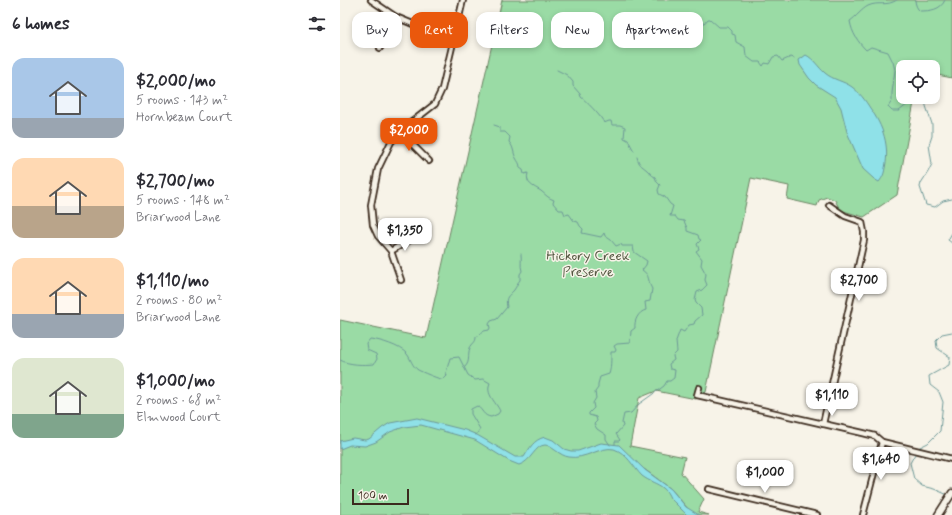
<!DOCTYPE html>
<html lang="en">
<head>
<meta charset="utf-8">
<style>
	body { margin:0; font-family:Mynerve,sans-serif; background:#f2f2f3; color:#2b2b33; height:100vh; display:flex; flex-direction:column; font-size:15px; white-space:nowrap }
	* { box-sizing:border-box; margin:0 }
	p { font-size:13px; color:#7c7c81 }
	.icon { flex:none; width:22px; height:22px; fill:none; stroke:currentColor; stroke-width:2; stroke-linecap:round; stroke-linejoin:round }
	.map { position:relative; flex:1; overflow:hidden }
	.details { display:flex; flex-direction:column; background:#fff; width:340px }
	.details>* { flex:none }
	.hud { position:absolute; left:12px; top:12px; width:380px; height:36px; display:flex; gap:8px }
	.buttons { position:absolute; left:556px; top:60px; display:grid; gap:8px }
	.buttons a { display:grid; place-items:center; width:44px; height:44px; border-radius:8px; background:#fff; box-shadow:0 2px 6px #0003; font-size:20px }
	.scale { position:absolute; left:12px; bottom:10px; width:57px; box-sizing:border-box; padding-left:4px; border:2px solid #3b2a1e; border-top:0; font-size:11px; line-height:14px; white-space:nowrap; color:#3b2a1e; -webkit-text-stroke:3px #f7f3e8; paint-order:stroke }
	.price { position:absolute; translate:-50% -34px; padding:0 9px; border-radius:8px; background:#fff; color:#222; font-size:13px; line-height:26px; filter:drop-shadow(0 1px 2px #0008) }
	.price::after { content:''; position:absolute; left:50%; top:24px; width:12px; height:9px; margin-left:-6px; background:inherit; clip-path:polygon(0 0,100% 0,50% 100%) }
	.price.on { background:#ea580c; color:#fff }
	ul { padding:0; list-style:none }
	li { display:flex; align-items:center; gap:12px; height:100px; padding:0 12px }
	li span { display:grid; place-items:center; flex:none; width:112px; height:80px; border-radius:12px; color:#555 }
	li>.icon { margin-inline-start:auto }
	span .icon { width:48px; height:48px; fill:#fffc; stroke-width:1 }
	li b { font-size:17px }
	h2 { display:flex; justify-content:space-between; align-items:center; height:48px; padding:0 12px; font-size:17px }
	.pill { padding:0 14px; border-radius:12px; background:#fff; box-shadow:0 2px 6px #0003; font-size:14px; line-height:36px }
	.pill.on { background:#ea580c; color:#fff }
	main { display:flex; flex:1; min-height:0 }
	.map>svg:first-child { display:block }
	.green { fill:#9adba5; stroke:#6a8262; fill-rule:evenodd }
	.water { fill:#8fe1e8; stroke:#6d9897 }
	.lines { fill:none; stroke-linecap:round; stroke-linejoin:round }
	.stream { stroke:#6d9897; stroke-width:1 }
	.street-casing { stroke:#3b2a1e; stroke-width:8 }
	.secondary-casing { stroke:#3b2a1e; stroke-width:9 }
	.street { stroke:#f7f3e8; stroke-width:4.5 }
	.secondary { stroke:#f7f3e8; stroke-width:6 }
	.labels { text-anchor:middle; stroke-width:3; stroke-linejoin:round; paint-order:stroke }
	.park-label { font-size:14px; fill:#535640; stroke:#f7f3e8 }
</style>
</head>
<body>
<main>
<section class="details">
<h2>6 homes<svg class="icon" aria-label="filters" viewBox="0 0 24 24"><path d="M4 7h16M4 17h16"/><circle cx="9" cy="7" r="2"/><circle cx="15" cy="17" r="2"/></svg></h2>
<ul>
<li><span style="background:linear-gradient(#a9c7e8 75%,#9aa5b1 0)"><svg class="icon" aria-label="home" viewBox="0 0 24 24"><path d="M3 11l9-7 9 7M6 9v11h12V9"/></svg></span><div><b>$2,000/mo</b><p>5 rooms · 143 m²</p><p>Hornbeam Court</p></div></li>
<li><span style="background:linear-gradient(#ffd9b3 60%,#b9a48a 0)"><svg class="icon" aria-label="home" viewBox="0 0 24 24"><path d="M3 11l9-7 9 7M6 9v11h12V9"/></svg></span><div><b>$2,700/mo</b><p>5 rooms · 148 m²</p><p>Briarwood Lane</p></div></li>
<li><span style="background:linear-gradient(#ffd9b3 70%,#9aa5b1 0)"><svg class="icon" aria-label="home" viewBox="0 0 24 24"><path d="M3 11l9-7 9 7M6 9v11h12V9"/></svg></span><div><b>$1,110/mo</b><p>2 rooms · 80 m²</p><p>Briarwood Lane</p></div></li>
<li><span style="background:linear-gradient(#dfe7d0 70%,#7fa58c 0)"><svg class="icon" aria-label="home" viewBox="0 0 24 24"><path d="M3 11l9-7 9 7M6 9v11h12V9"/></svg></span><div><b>$1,000/mo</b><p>2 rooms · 68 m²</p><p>Elmwood Court</p></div></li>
</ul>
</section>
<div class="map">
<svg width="612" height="515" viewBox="0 0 612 515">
	<rect width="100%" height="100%" fill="#f7f3e8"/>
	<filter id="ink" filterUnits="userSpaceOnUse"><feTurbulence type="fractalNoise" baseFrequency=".025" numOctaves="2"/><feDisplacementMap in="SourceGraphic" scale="8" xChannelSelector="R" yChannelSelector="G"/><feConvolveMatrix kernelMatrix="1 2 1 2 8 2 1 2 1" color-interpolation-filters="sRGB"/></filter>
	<g filter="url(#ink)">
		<path class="green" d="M162,0H612V78L593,74V67H563V97H575L557,195L524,217L500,210L495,200L487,197L479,200L477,206L447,199L449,186L411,178L366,392L356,399L316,391L299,398L290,446L345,457L341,473L364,499L358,512L369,515H0V320L86,338ZM296,463L331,489L349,510H348Z"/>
		<g class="water">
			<path d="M466,55C474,59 478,67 485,73C493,80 504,81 512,87C520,93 525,100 530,108C543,126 550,146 545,168C544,174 543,177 539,182L534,179L523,169L507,132L501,108L495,97L476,85L469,78L460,65L459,60Z"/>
			<path d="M77,418L125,430L137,435L175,457H184C190,448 193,440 205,437L213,440L224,449L231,451H238L261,443L279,445L305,470L331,489L346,507L359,515H347C343,511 334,502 330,498C328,494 327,491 323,488C317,483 310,482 302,476C293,467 287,453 274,449C261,446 244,460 229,457C220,456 211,445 205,445C195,445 191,462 179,465L169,461L135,440L81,425L64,427L50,432L36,442L25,446L10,445L0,449V441L13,438L25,440L29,439L42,428L50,423Z"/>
		</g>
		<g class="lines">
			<g class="stream">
				<path d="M557,0C546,7 539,1 528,6C522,9 516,17 510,21C512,33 518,42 526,50L531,47L548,52L553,62L555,70L552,93V101L548,107L552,111H559L577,97"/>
				<path d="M575,0C575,4 577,9 580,11C590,11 601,10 605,0"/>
				<path d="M321,40L323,37V34L335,24C342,26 347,30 353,24C359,25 365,24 368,19H370L379,27H388L392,31V34L395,35L396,42L405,47L406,56L414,62H420L423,66L425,63L429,64L433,57L438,56L442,61L451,57L454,58"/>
				<path d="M217,70L227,75L233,82V86L240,94L241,97C244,99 263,118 264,123L269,121H271L272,125H280L285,127L284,138L288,140L294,151"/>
				<path d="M582,97L585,99L586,106L592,124V136L589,145L592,164L588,172L581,183L580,187L586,205L595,207L603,201L612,199"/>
				<path d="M154,125L160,127V132H165L170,137L169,142C174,147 173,153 176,158C178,162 180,163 180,168L183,170L184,174L188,173C185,184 193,186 201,191C206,195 208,198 214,200L213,203L219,210H223L225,215L229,214L234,221L238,222L240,226L243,229L242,233L261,237L264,233L265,236L271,240L276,246L281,244L282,246H293L294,252L307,261L306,265L302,270C311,276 307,281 312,289L310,301L305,302L306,310C298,312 294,321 295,328L291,331L290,343L277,344L274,346L276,350L275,352H271C271,358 271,369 269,374L260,377L258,384V388L255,392L256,398L253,403L254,408L249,413V415L256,417L257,421L254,424L257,429L266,435V439L270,445"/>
				<path d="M612,233L608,240L612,243"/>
				<path d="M0,360C9,365 24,365 34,364L37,359L36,354L27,350L26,344L30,339C40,340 60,346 67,354C71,359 72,366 78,370C82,372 96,378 101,379L105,378L107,376L106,373L110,358L119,357L128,375L135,380L143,379L150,383C145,394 156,402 160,411L158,414L151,417C143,416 143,410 137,406L131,409V414L140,429L136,435"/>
				<path d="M125,367C131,361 127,355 130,348C132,343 136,343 136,337L144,331L149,330L150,328L149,324L151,321L157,319L167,307C165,296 168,297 174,290C177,286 177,283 180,280V274L182,271C180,265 182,260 181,254"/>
				<path d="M275,444V441H279L280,440L276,434L283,426L282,423L284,414L291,413L299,404L324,386L327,381H330L334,378L335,370L330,369L329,364L334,360L333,356L337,352L336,341L340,330L344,332L349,325L354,324L355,321L362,315L361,308L356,303L355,300L357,292L362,290L367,285L365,280L366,274L361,265L362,259L356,251L359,249L357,244L361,240L359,239L358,235L347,231V228L344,221L338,220L335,216H330L333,206L330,204L325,197L319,194L318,190L320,185L317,182L315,177C311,175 310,173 307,170C301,165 299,165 297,157"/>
				<path d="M578,448L588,443L600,431L603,402L599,392L590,385L589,376L609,365L610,357L597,348L596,340L602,334L612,332"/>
				<path d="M575,454L570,463L574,479L582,486L594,489L608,495"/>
			</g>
			<g class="street-casing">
				<g id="street">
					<path d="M31,0L56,17L80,27L115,34"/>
					<path d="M40,48L56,17"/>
					<path d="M60,132L89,161"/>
					<path d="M51,251L71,239"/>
					<path d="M61,280L51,251L38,236L33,225L31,205L38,169L51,142L63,129L95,104L102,89L123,0"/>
					<path d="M359,388L357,395L523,433L535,436L542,442L612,459"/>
					<path d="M483,424L524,240V232L522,222L505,216L489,205"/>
					<path d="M369,489L477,515"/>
					<path d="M523,515L542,442"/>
				</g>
			</g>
			<g class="secondary-casing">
				<path id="secondary" d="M598,515L612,493"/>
			</g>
			<use href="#street" class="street"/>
			<use href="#secondary" class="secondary"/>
		</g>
	</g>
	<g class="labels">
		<g class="park-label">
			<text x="248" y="260">Hickory Creek<tspan x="248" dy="16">Preserve</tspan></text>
		</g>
	</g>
</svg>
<div class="buttons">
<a><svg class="icon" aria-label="locate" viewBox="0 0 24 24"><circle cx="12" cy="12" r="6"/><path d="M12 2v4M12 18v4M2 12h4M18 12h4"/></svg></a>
</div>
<div class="scale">100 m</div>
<b class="price on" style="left:69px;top:152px">$2,000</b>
<b class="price" style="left:65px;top:252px">$1,350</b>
<b class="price" style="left:519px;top:302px">$2,700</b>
<b class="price" style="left:492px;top:417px">$1,110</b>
<b class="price" style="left:541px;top:481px">$1,640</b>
<b class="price" style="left:425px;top:494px">$1,000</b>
<div class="hud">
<a class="pill">Buy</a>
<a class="pill on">Rent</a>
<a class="pill">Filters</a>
<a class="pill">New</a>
<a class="pill">Apartment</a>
</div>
</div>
</main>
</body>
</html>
